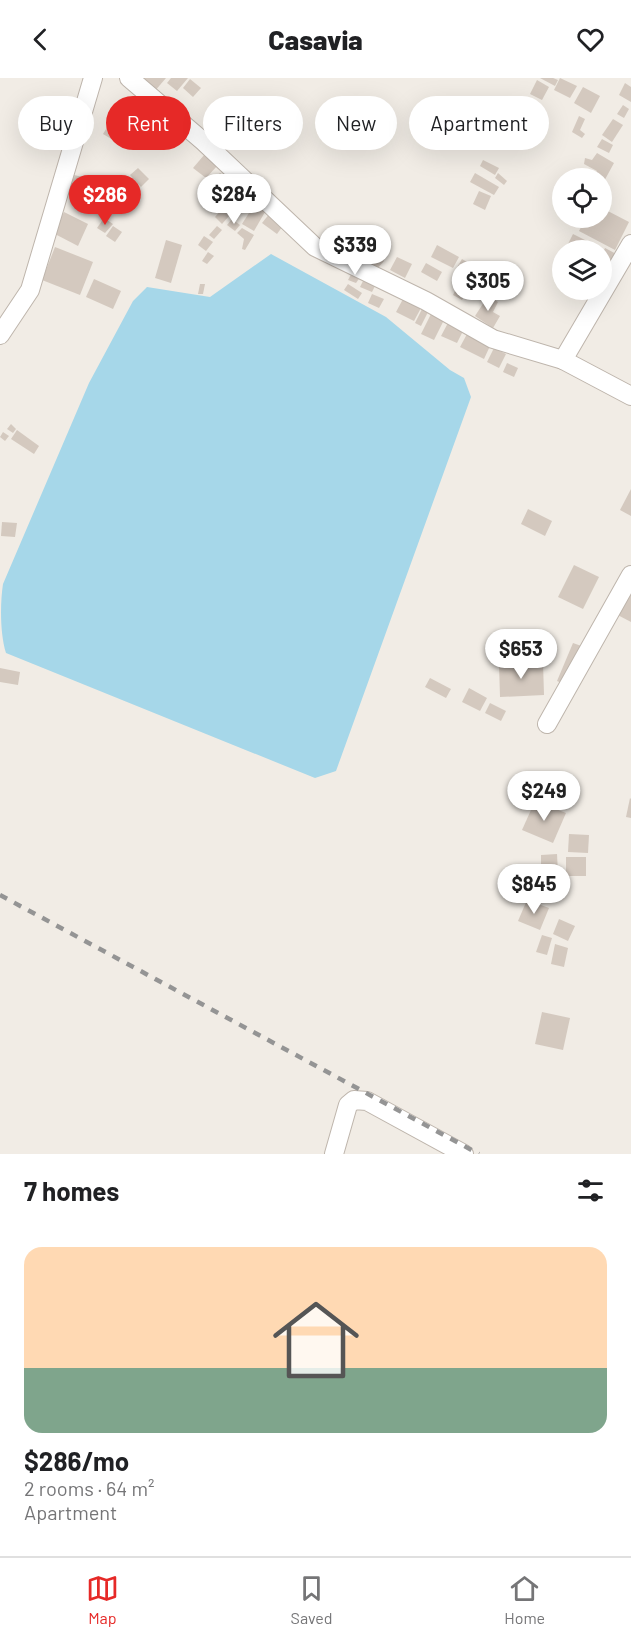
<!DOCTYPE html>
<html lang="en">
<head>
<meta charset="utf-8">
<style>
	body { margin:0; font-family:Barlow,sans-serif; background:#f2f2f2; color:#202124; height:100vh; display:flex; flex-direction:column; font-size:22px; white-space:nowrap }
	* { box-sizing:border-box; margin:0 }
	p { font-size:20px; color:#757577 }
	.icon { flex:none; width:33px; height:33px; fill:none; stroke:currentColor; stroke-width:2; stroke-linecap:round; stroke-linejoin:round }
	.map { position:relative; height:1076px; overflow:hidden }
	.panel { display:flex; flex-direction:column; background:#fff; flex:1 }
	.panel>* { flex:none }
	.guide { position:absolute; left:18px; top:18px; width:596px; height:54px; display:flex; gap:12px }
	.controls { position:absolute; left:552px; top:90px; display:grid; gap:12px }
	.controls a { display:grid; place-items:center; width:60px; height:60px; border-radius:50%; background:#fff; box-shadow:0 6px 24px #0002; font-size:30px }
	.price { position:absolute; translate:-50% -51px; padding:0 14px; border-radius:21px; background:#fff; color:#222; font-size:20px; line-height:39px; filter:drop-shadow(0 2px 3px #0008) }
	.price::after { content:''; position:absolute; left:50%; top:36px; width:18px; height:14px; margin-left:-9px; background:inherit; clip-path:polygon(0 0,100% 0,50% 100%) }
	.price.current { background:#e62927; color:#fff }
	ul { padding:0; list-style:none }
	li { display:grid; align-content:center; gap:12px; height:318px; padding:0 24px }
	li+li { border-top:2px solid #e0e0e0 }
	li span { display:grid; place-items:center; height:186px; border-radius:18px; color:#555 }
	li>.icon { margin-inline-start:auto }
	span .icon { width:108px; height:108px; fill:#fffc; stroke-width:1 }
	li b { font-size:26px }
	h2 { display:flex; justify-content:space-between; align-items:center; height:72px; padding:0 24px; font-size:26px }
	.tag { padding:0 21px; border-radius:27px; background:#fff; box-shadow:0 6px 24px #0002; font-size:21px; line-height:54px }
	.tag.current { background:#e62927; color:#fff }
	header { display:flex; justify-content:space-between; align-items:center; height:78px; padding:0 24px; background:#fff; font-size:27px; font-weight:800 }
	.tabs { display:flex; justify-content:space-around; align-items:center; height:84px; border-top:2px solid #e0e0e0; background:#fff; font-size:16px; color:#757577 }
	.tabs a { display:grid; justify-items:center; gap:3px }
	.tabs .current { color:#e62927 }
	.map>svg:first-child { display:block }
	.water { fill:#a6d7e9 }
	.building { fill:#d4c9bf }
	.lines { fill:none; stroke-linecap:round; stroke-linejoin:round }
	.street-casing { stroke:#beb5ac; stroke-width:20 }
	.street { stroke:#fff; stroke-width:18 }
	.rail { stroke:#949494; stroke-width:4.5; stroke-dasharray:8 8; stroke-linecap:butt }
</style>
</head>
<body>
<header><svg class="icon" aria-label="back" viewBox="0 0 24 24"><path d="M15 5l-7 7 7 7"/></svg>Casavia<svg class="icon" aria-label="heart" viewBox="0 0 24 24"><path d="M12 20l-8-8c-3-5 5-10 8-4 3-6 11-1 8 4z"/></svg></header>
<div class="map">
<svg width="631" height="1076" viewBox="0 0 631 1076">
	<rect width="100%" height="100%" fill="#f1ece5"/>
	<path class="water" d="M271,176L386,239L450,292L464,300L471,319L336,693L315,700L6,575C0,556 0,526 3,506L89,305L133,223L147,209L210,219Z"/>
	<g class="building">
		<path d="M138,0H166L154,14Z"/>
		<path d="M171,0H188L177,13L167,5Z"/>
		<path d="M540,0H553L558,2L555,8Z"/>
		<path d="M560,0L577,8L570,20L554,12Z"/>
		<path d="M190,1L201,10L193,19L183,10Z"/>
		<path d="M537,2L549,9L542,22L530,16Z"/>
		<path d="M625,5L631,9V24L619,17Z"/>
		<path d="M583,9L600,18L591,35L574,25Z"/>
		<path d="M135,20L154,33L142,50L123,37Z"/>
		<path d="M623,27L629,31L624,40L617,36Z"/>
		<path d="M58,32L78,43L70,57L50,47Z"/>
		<path d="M160,37L170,47L159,58L149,48Z"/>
		<path d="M114,38L141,53L130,72L103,56Z"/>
		<path d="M579,38L585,41L580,52L585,56L582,60L572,54Z"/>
		<path d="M613,41L623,47L612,64L602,57Z"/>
		<path d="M602,61L613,67L609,75L597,69Z"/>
		<path d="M597,75L614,85L602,107V100H593L597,93L584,86L585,80L592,82Z"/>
		<path d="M205,76L218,87L206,100L193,90Z"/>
		<path d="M483,82L499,90L495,97L480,88Z"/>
		<path d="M138,90L149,101L141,109L130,97Z"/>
		<path d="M220,95L232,105L214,126L202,116Z"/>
		<path d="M475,95L499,109L494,117L470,104Z"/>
		<path d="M498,95L507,103L504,107L495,100Z"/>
		<path d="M74,97L93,101L90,113L71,109Z"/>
		<path d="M479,113L491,118L485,132L473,126Z"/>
		<path d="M562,116V129L557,126Z"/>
		<path d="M228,119L238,127L231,135L221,127Z"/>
		<path d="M254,127L265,134L254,153L242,146Z"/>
		<path d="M602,130L629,144L615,172L579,153L586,140H602Z"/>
		<path d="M222,131L229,138L222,146L215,139Z"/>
		<path d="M64,134L88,146L78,168L53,155Z"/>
		<path d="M270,135L285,145L277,156L262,145Z"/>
		<path d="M104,140L113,146L105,155L97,150Z"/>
		<path d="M232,141L240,147L235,153L227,147Z"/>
		<path d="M113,148L122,154L115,164L106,158Z"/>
		<path d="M217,148L222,152L214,161L209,157Z"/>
		<path d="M242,150L254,157L245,172L242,171L244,161L237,155Z"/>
		<path d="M573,156L591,165L587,172H565Z"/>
		<path d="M204,158L213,164L206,173L198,167Z"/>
		<path d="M166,162L182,167L171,205L155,200Z"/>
		<path d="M437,167L459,179L453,190L431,179Z"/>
		<path d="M55,169L93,184L80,217L42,202Z"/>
		<path d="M605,170L620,178L614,190L602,184V177Z"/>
		<path d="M369,171L384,183L378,190L363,178Z"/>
		<path d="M208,174L214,178L207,186L202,183Z"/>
		<path d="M397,179L412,186L405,200L390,192Z"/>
		<path d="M462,181L480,192L471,206L453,196Z"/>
		<path d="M426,185L442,194L437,203L421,194Z"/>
		<path d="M354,191L363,195L356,205L348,202Z"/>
		<path d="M366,197L378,202L372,214L360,209Z"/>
		<path d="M94,201L121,213L113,231L86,219Z"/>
		<path d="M459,205L468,210L462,222L453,217Z"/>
		<path d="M200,206H205L203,216H198Z"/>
		<path d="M348,206L362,215L358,221L344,212Z"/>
		<path d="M372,216L384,221L379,230L368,225Z"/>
		<path d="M488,218L498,224L493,234L500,238L493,250L475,238Z"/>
		<path d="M403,221L421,230L414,243L396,234Z"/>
		<path d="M422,231L428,234L421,248L415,245Z"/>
		<path d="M431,236L444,242L434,262L421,256Z"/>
		<path d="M449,243L464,251L457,265L441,258Z"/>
		<path d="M467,256L490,268L484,281L460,269Z"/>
		<path d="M494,270L506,276L499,290L487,284Z"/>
		<path d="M507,285L518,290L514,299L503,294Z"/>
		<path d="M11,346L16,351L13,355L7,351Z"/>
		<path d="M17,352L39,368L34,376L11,361Z"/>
		<path d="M3,354L9,358L5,363L0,359Z"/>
		<path d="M631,411V438L620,432Z"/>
		<path d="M528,431L552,443L545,458L521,446Z"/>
		<path d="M2,444L17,445L15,459L1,458Z"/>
		<path d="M574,487L599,499L583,531L558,519Z"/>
		<path d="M631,505V544L612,534Z"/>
		<path d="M573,565L587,570L571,609L557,603Z"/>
		<path d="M523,566H541V578H524Z"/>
		<path d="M543,585L544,617L500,619L499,587Z"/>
		<path d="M0,590L20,594L18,607L0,604Z"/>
		<path d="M430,600L451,611L446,620L425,609Z"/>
		<path d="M469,610L487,620L480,633L462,624Z"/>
		<path d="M490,625L506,633L501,643L485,635Z"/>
		<path d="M630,720L631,721V740L626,739Z"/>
		<path d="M535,723L566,735L553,765L522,752Z"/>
		<path d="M569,756L589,757L588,775L568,774Z"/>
		<path d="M557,776L558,795L541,796V777Z"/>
		<rect x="566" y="779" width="20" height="19"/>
		<path d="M527,822L549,830L540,852L518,843Z"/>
		<path d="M559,841L575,848L568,863L553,856Z"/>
		<path d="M542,857L552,860L547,877L536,874Z"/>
		<path d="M555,866L568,870L564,889L551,886Z"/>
		<path d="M542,934L570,940L563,972L535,966Z"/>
	</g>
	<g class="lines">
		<g class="street-casing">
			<g id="street">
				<path d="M129,0L204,64L315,169L426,223L493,261L563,282L631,318"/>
				<path d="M0,257L30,212L93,0"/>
				<path d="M563,282L631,166"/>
				<path d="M547,646L631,497"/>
				<path d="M334,1076L348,1027L354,1022L367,1023L464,1076"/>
			</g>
		</g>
		<use href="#street" class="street"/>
		<path class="rail" d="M0,817L479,1076"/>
	</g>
</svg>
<div class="controls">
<a><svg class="icon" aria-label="locate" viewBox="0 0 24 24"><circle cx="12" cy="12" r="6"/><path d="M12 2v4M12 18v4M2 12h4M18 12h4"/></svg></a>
<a><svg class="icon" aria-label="layers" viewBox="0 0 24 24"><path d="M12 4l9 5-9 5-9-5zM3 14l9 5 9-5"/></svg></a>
</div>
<b class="price" style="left:234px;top:147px">$284</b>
<b class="price current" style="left:105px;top:148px">$286</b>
<b class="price" style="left:355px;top:198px">$339</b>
<b class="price" style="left:488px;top:234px">$305</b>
<b class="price" style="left:521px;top:602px">$653</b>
<b class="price" style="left:544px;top:744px">$249</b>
<b class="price" style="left:534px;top:837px">$845</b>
<div class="guide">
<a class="tag">Buy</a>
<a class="tag current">Rent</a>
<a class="tag">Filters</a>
<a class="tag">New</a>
<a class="tag">Apartment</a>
</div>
</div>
<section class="panel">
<h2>7 homes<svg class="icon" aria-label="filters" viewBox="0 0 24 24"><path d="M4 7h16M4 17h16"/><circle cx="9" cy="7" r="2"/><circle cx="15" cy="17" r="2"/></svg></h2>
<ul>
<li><span style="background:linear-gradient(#ffd9b3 65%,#7fa58c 0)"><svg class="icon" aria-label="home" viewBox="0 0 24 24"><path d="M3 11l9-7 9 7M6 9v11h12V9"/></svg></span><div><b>$286/mo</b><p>2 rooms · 64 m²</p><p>Apartment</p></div></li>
</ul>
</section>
<nav class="tabs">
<a class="current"><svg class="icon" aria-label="map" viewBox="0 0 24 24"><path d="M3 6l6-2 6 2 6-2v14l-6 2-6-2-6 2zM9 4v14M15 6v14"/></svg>Map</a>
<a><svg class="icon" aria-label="saved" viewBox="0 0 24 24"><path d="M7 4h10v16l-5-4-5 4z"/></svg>Saved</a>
<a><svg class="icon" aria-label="home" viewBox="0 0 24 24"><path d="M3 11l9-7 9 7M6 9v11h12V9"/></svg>Home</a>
</nav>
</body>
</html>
